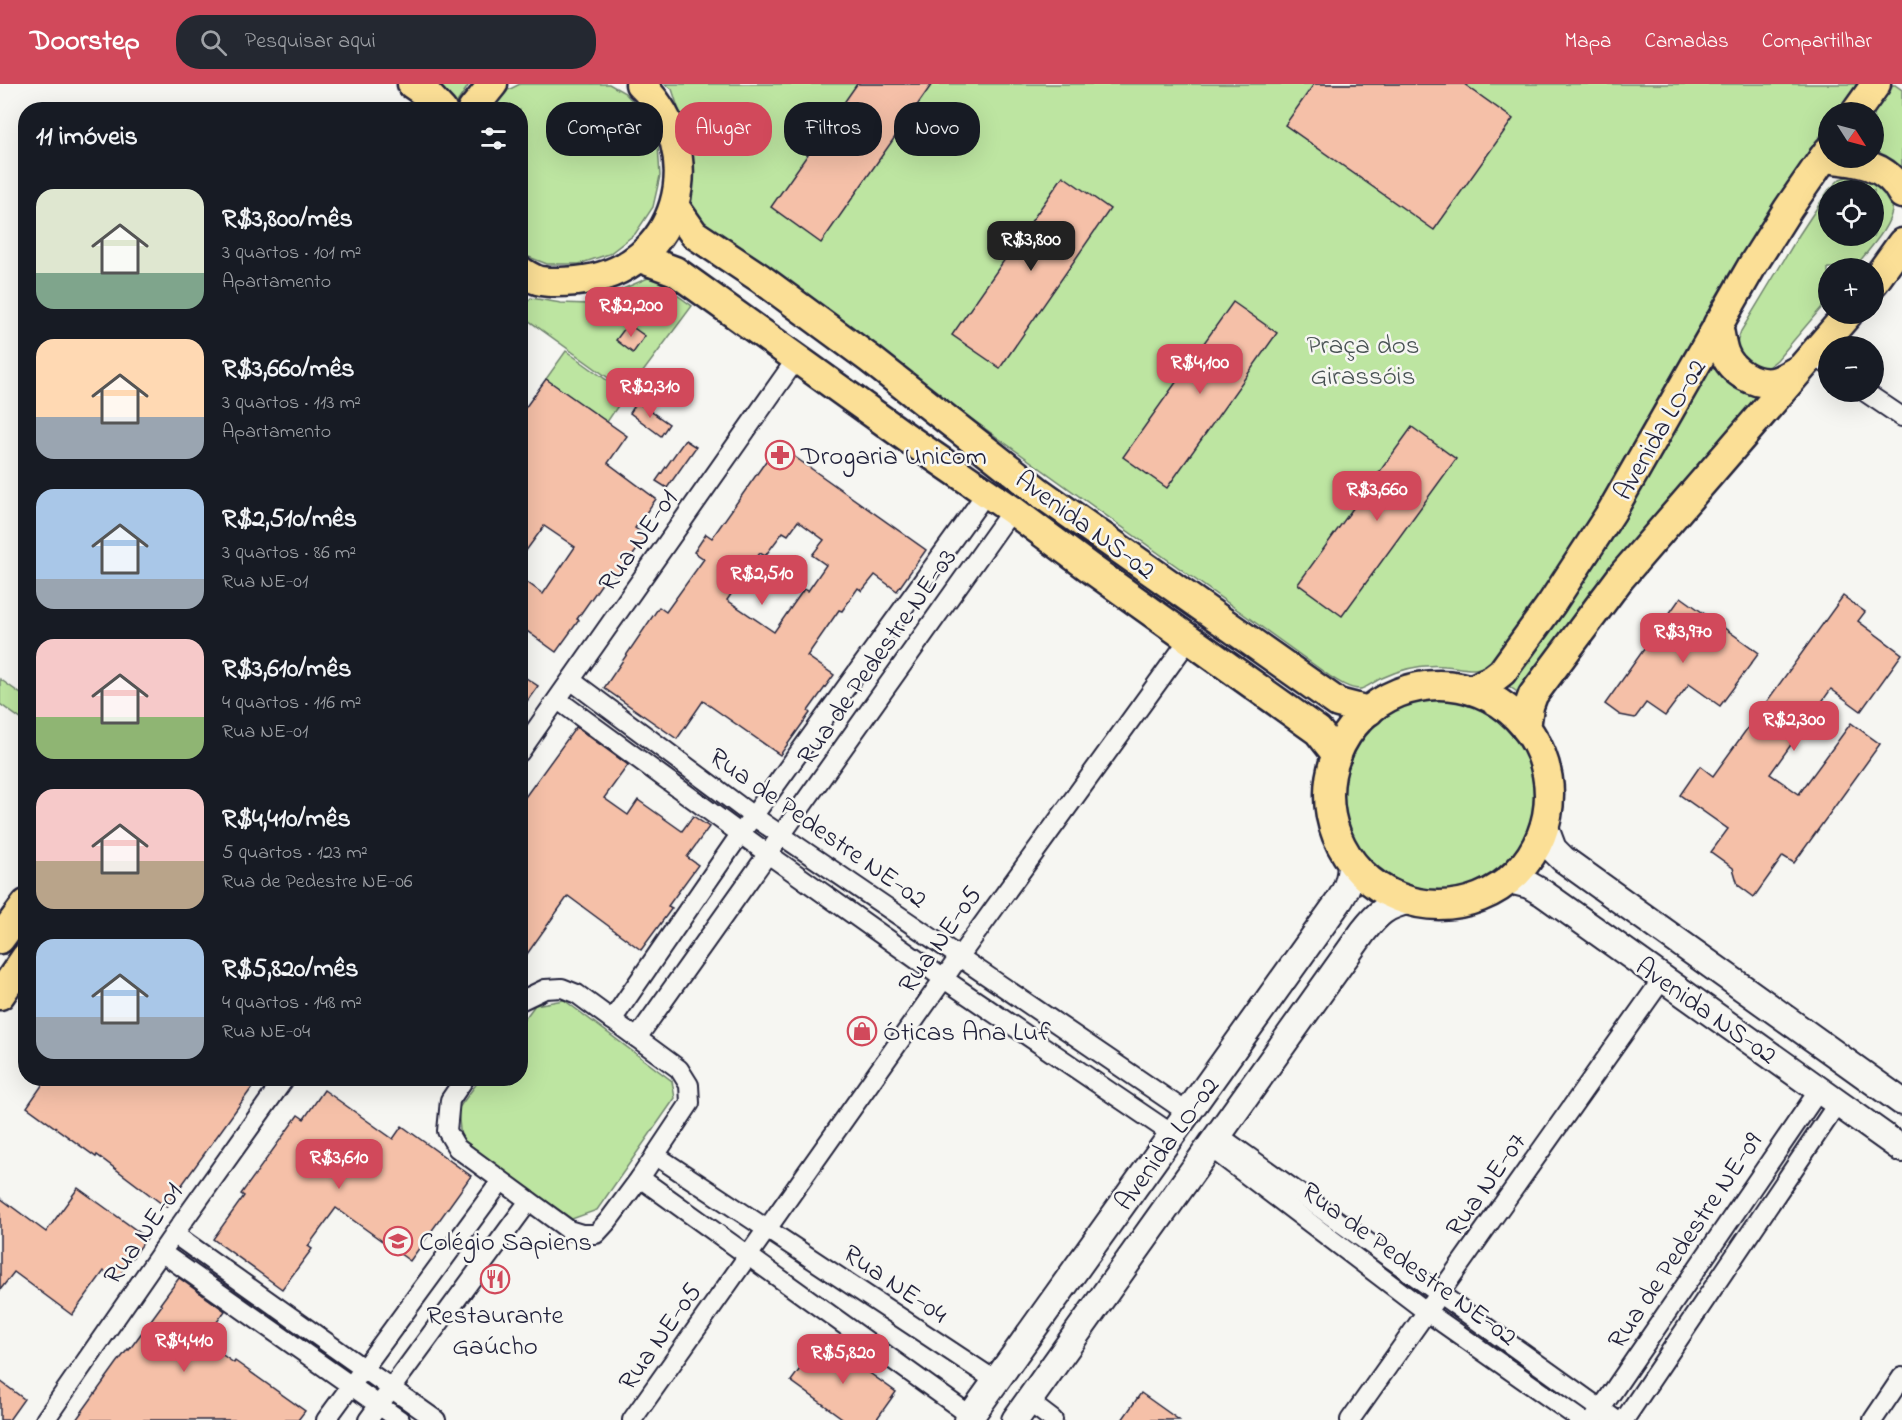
<!DOCTYPE html>
<html lang="pt">
<head>
<meta charset="utf-8">
<style>
	body { margin:0; font-family:"Indie Flower",sans-serif; background:#242831; color:#f1f3f6; height:100vh; display:flex; flex-direction:column; font-size:22px; white-space:nowrap }
	* { box-sizing:border-box; margin:0 }
	p { font-size:20px; color:#9ea1a6 }
	.icon { flex:none; width:33px; height:33px; fill:none; stroke:currentColor; stroke-width:2; stroke-linecap:round; stroke-linejoin:round }
	.map { position:relative; flex:1; overflow:hidden }
	.sheet { position:absolute; left:18px; top:18px; width:510px; height:984px; display:flex; flex-direction:column; background:#171b24; border-radius:24px; box-shadow:0 6px 24px #0002 }
	.sheet>* { flex:none }
	.banner { position:absolute; left:546px; top:18px; width:570px; height:54px; display:flex; gap:12px }
	.needle { width:39px; rotate:126deg }
	.controls { position:absolute; left:1818px; top:18px; display:grid; gap:12px }
	.controls a { display:grid; place-items:center; width:66px; height:66px; border-radius:50%; background:#171b24; box-shadow:0 6px 24px #0002; font-size:30px }
	.price { position:absolute; translate:-50% -51px; padding:0 14px; border-radius:12px; background:#d1495b; color:#fff; font-size:20px; line-height:39px; filter:drop-shadow(0 2px 3px #0008) }
	.price::after { content:''; position:absolute; left:50%; top:36px; width:18px; height:14px; margin-left:-9px; background:inherit; clip-path:polygon(0 0,100% 0,50% 100%) }
	.price.on { background:#222; color:#fff }
	ul { padding:0; list-style:none }
	li { display:flex; align-items:center; gap:18px; height:150px; padding:0 18px }
	li span { display:grid; place-items:center; flex:none; width:168px; height:120px; border-radius:18px; color:#555 }
	li>.icon { margin-inline-start:auto }
	span .icon { width:72px; height:72px; fill:#fffc; stroke-width:1 }
	li b { font-size:26px }
	h2 { display:flex; justify-content:space-between; align-items:center; height:72px; padding:0 18px; font-size:26px }
	.pill { padding:0 21px; border-radius:24px; background:#171b24; box-shadow:0 6px 24px #0002; font-size:21px; line-height:54px }
	.pill.on { background:#d1495b; color:#fff }
	header { display:flex; align-items:center; gap:36px; box-sizing:border-box; height:84px; padding:0 30px; background:#d1495b; color:#fff }
	header strong { font-size:28px }
	nav { display:flex; gap:33px; margin-inline-start:auto; font-size:21px }
	.search { width:420px; height:54px; background:#242831; display:flex; align-items:center; gap:15px; box-sizing:border-box; padding:0 21px; border-radius:24px; color:#9ea1a6; font-size:22px }
	.map>svg:first-child { display:block }
	.green { fill:#bde5a1; stroke:#70846e; stroke-width:1.5 }
	.building { fill:#f5c0a8; stroke:#22223b; stroke-width:1.5; fill-rule:evenodd }
	.lines { fill:none; stroke-linecap:round; stroke-linejoin:round }
	.street-casing { stroke:#22223b; stroke-width:22 }
	.secondary-casing { stroke:#22223b; stroke-width:30 }
	.primary-casing { stroke:#22223b; stroke-width:33 }
	.street { stroke:#f6f6f2; stroke-width:18 }
	.secondary { stroke:#f6f6f2; stroke-width:26 }
	.primary { stroke:#fbdf96; stroke-width:28 }
	.labels { text-anchor:middle; stroke-width:5; stroke-linejoin:round; paint-order:stroke }
	.park-label { font-size:27px; fill:#495354; stroke:#f6f6f2 }
	.street-label { font-size:27px; fill:#22223b; stroke:#f6f6f2 }
	.poi-label { font-size:27px; fill:#22223b; stroke:#f6f6f2; text-anchor:start }
</style>
</head>
<body>
<header>
<strong>Doorstep</strong>
<div class="search"><svg class="icon" aria-label="search" viewBox="0 0 24 24"><circle cx="10" cy="10" r="6"/><path d="M15 15l6 6"/></svg>Pesquisar aqui</div>
<nav><a>Mapa</a><a>Camadas</a><a>Compartilhar</a></nav>
</header>
<div class="map">
<svg width="1902" height="1336" viewBox="0 0 1902 1336">
	<rect width="100%" height="100%" fill="#f6f6f2"/>
	<filter id="ink" filterUnits="userSpaceOnUse"><feTurbulence type="fractalNoise" baseFrequency=".0167" numOctaves="2"/><feDisplacementMap in="SourceGraphic" scale="12" xChannelSelector="R" yChannelSelector="G"/><feConvolveMatrix kernelMatrix="1 2 1 2 8 2 1 2 1" color-interpolation-filters="sRGB"/></filter>
	<g filter="url(#ink)">
		<g class="green">
			<path d="M434,0H466L468,2L456,20Z"/>
			<path d="M520,0H609L625,9L646,32L658,61L660,92L653,123L635,150L609,170L579,180H547L521,170L520,26H489L508,6Z"/>
			<path d="M665,0H1857L1837,28H1828V41L1787,99L1729,190L1588,438L1550,496L1493,576C1480,591 1462,583 1445,582C1424,580 1401,585 1382,594C1375,597 1368,603 1361,605C1351,606 1339,598 1331,593L707,145L692,121L691,64L672,5Z"/>
			<path d="M1891,1H1895L1902,6V88L1874,69V28H1871Z"/>
			<path d="M1853,91L1876,96C1881,103 1890,112 1892,120C1896,138 1865,170 1854,184H1828V216L1777,276L1768,283L1760,284L1743,276L1736,261L1741,247L1799,151L1828,107V152H1874V106H1829L1840,95Z"/>
			<path d="M648,194L655,195L692,222L628,308L521,231V225L531,214L561,219L588,220Z"/>
			<path d="M566,267L626,310L607,338L546,295Z"/>
			<path d="M1713,279L1759,309L1758,312L1654,432L1590,508L1519,609L1510,603V600L1577,508L1620,443Z"/>
			<path d="M0,595L25,613V638L0,620Z"/>
			<circle cx="1439" cy="710" r="98"/>
			<path d="M564,916L672,997L675,1014L597,1126L572,1135L461,1056L458,1025L480,995L520,994L521,940L535,921Z"/>
		</g>
		<g class="building">
			<path d="M857,0H932L821,159L771,123Z"/>
			<path d="M1314,0H1464L1513,35L1434,146L1285,41Z"/>
			<path d="M1063,92L1110,125L1000,284L952,251Z"/>
			<path d="M1233,218L1277,249L1167,404L1123,373Z"/>
			<path d="M628,240L645,252L633,269L616,256Z"/>
			<path d="M546,295L627,352L608,379L656,415L635,444L647,452L617,493L610,488L577,535L579,536L556,568L520,542V493L543,510L575,463L544,442L520,475V331Z"/>
			<path d="M637,318L669,340L661,352L630,329Z"/>
			<path d="M1412,343L1456,375L1342,532L1298,500Z"/>
			<path d="M685,356L696,363L667,404L656,397Z"/>
			<path d="M785,366L926,466L897,507L875,491L862,507L858,504L842,527L839,526L807,572L834,591L808,627L810,629L780,671L703,617L677,655L604,604L659,523L666,528L704,475L694,468L706,450L712,454L773,367ZM798,437L824,456L812,471L826,481L808,507L804,505L774,548L727,516L760,469L765,472L783,448L788,451Z"/>
			<path d="M1843,512L1865,528L1858,537L1902,570L1861,627L1831,605L1770,690L1799,710L1851,639L1880,660L1794,779L1783,772L1754,813L1738,801L1733,784L1711,768L1728,745L1680,711L1700,682L1713,692Z"/>
			<path d="M1681,513L1759,569L1720,622L1689,600L1665,632L1646,619L1635,634L1620,631L1605,620Z"/>
			<path d="M520,590L538,602L520,627Z"/>
			<path d="M576,643L628,681L604,714L628,731L638,716L682,747L693,732L709,743L687,773L698,781L668,822L672,824L641,866L568,812L520,880V720Z"/>
			<path d="M47,994H259L166,1123L97,1071L96,1073L27,1023Z"/>
			<path d="M324,1006L393,1055L402,1042L471,1092L410,1177L336,1124L308,1162L312,1165L282,1205L213,1155L244,1112L241,1110L298,1031L304,1035Z"/>
			<path d="M78,1104L147,1154L116,1196L104,1187L72,1231L14,1188L0,1206V1114L46,1148Z"/>
			<path d="M179,1194L225,1227L203,1257L234,1279L235,1277L305,1327L298,1336H76L117,1279L128,1265L129,1266L162,1221L160,1220Z"/>
			<path d="M822,1255L896,1308L876,1336H845L791,1297Z"/>
			<path d="M0,1297L24,1315L9,1336H0Z"/>
			<path d="M1141,1309L1179,1336H1122Z"/>
		</g>
		<g class="lines">
			<g class="street-casing">
				<g id="street">
					<path d="M1813,270L1828,281"/>
					<path d="M1865,308L1902,333"/>
					<path d="M572,597L753,732L1188,1029"/>
					<path d="M558,616L768,770L944,895L1172,1050"/>
					<path d="M520,668L797,274"/>
					<path d="M612,936L741,749L987,408"/>
					<path d="M637,954L1012,426"/>
					<path d="M465,994L450,1016L447,1047L457,1064L569,1146L582,1150H596L608,1137L640,1094L690,1019L689,1001L679,985L577,910L562,904L545,905L520,917"/>
					<path d="M1218,1051L1616,1336"/>
					<path d="M1210,1063L1427,1228L1581,1336"/>
					<path d="M655,1071L996,1297"/>
					<path d="M640,1094L971,1332"/>
					<path d="M174,1150L436,1336"/>
					<path d="M161,1168L400,1336"/>
					<path d="M1028,1317L1053,1336"/>
					<path d="M1594,1335L1819,1006"/>
					<path d="M45,1336L174,1150L285,994"/>
					<path d="M326,1336L501,1097"/>
					<path d="M368,1336L529,1117"/>
					<path d="M632,1336L959,873L1190,554"/>
					<path d="M1350,1336L1663,894"/>
					<path d="M1624,1336L1838,1019"/>
					<path d="M1873,1336L1902,1293"/>
				</g>
			</g>
			<g class="secondary-casing">
				<g id="secondary">
					<path d="M1544,741L1553,765L1563,775L1902,1018"/>
					<path d="M1509,796L1529,801L1543,809L1902,1065"/>
					<path d="M968,1336L1337,820C1347,806 1351,794 1351,777"/>
					<path d="M1015,1336L1363,848C1377,830 1386,821 1409,817"/>
				</g>
			</g>
			<g class="primary-casing">
				<g id="primary">
					<path d="M412,0L428,11L442,26"/>
					<path d="M472,26L493,0"/>
					<path d="M1856,28L1876,0"/>
					<path d="M1823,74C1854,77 1887,79 1902,110"/>
					<path d="M675,123L694,150L760,194L870,275L1039,408L1338,619L1369,627"/>
					<path d="M640,174L675,187L910,356L1012,426L1090,484L1318,647L1337,671"/>
					<path d="M520,187C527,191 534,196 541,197C552,199 566,198 577,197C681,187 711,68 640,0"/>
					<path d="M1874,198L1902,159"/>
					<path d="M1718,240C1720,249 1721,259 1724,268C1731,288 1756,303 1777,297C1784,294 1791,290 1798,286"/>
					<circle cx="1439" cy="711" r="110"/>
					<path d="M1471,606L1493,595L1502,588L1552,519L1612,427L1752,182L1788,125L1828,67"/>
					<path d="M1526,644L1529,622L1533,611L1621,493L1848,230"/>
					<path d="M0,855L26,820"/>
					<path d="M0,911L26,873"/>
				</g>
			</g>
			<use href="#street" class="street"/>
			<use href="#secondary" class="secondary"/>
			<use href="#primary" class="primary"/>
		</g>
	</g>
	<defs>
		<g id="pharmacy-ring" transform="scale(1.5)"><circle r="9.5" fill="#f6f6f2" stroke="#d1495b" stroke-width="1.5"/><path d="M-2-6h4v4h4v4h-4v4h-4v-4h-4v-4h4Z" fill="#d1495b"/></g>
		<g id="shop-ring" transform="scale(1.5)"><circle r="9.5" fill="#f6f6f2" stroke="#d1495b" stroke-width="1.5"/><path d="M-5-2.5h2.3a2.7 3.5 0 0 1 5.4 0H5L5.5 6h-11ZM-1.5-2.5h3a1.5 2.3 0 0 0-3 0Z" fill="#d1495b"/></g>
		<g id="school-ring" transform="scale(1.5)"><circle r="9.5" fill="#f6f6f2" stroke="#d1495b" stroke-width="1.5"/><path d="M0-5L7-2L0 1L-7-2ZM-4 1L0 2.5L4 1V4Q0 6-4 4Z" fill="#d1495b"/></g>
		<g id="restaurant-ring" transform="scale(1.5)"><circle r="9.5" fill="#f6f6f2" stroke="#d1495b" stroke-width="1.5"/><path d="M-5-6h1v4h1v-4h1v4h1v-4h1v5L-1.5 .5V6h-2V.5L-5-1ZM5-6V6H3V1.5H1.5Q1.5-4 5-6Z" fill="#d1495b"/></g>
	</defs>
	<g fill-rule="evenodd">
		<use href="#pharmacy-ring" x="780" y="371"/>
		<use href="#shop-ring" x="862" y="947"/>
		<use href="#school-ring" x="398" y="1157"/>
		<use href="#restaurant-ring" x="495" y="1195"/>
	</g>
	<g class="labels">
		<g class="park-label">
			<text x="1363" y="269">Praça dos<tspan x="1363" dy="31">Girassóis</tspan></text>
		</g>
		<g class="street-label">
			<text transform="translate(1659 345) rotate(-60)" y="9">Avenida LO-02</text>
			<text transform="translate(1086 440) rotate(36)" y="9">Avenida NS-02</text>
			<text transform="translate(637 456) rotate(-55)" y="9">Rua NE-01</text>
			<text transform="translate(876 572) rotate(-55)" y="9">Rua de Pedestre NE-03</text>
			<text transform="translate(819 743) rotate(35)" y="9">Rua de Pedestre NE-02</text>
			<text transform="translate(939 855) rotate(-55)" y="9">Rua NE-05</text>
			<text transform="translate(1707 926) rotate(35)" y="9">Avenida NS-02</text>
			<text transform="translate(1166 1059) rotate(-54)" y="9">Avenida LO-02</text>
			<text transform="translate(1485 1100) rotate(-55)" y="9">Rua NE-07</text>
			<text transform="translate(142 1149) rotate(-55)" y="9">Rua NE-01</text>
			<text transform="translate(1684 1156) rotate(-56)" y="9">Rua de Pedestre NE-09</text>
			<text transform="translate(1410 1179) rotate(36)" y="9">Rua de Pedestre NE-02</text>
			<text transform="translate(896 1199) rotate(34)" y="9">Rua NE-04</text>
			<text transform="translate(659 1252) rotate(-55)" y="9">Rua NE-05</text>
		</g>
		<g class="poi-label">
			<text x="801" y="380">Drogaria Unicom</text>
			<text x="883" y="956">Óticas Ana Luf</text>
			<text x="419" y="1166">Colégio Sapiens</text>
			<text x="495" y="1239" text-anchor="middle">Restaurante<tspan x="495" dy="31">Gaúcho</tspan></text>
		</g>
	</g>
</svg>
<div class="controls">
<a><svg class="needle" viewBox="-14 -14 28 28"><path d="M0-13l5 13h-10z" fill="#e53935"/><path d="M0 13l5-13h-10z" fill="#9ea1a6"/></svg></a>
<a><svg class="icon" aria-label="locate" viewBox="0 0 24 24"><circle cx="12" cy="12" r="6"/><path d="M12 2v4M12 18v4M2 12h4M18 12h4"/></svg></a>
<a>+</a>
<a>−</a>
</div>
<b class="price on" style="left:1031px;top:188px">R$3,800</b>
<b class="price" style="left:631px;top:254px">R$2,200</b>
<b class="price" style="left:1200px;top:311px">R$4,100</b>
<b class="price" style="left:650px;top:335px">R$2,310</b>
<b class="price" style="left:1377px;top:438px">R$3,660</b>
<b class="price" style="left:762px;top:522px">R$2,510</b>
<b class="price" style="left:1683px;top:580px">R$3,970</b>
<b class="price" style="left:1794px;top:668px">R$2,300</b>
<b class="price" style="left:339px;top:1106px">R$3,610</b>
<b class="price" style="left:184px;top:1289px">R$4,410</b>
<b class="price" style="left:843px;top:1301px">R$5,820</b>
<div class="banner">
<a class="pill">Comprar</a>
<a class="pill on">Alugar</a>
<a class="pill">Filtros</a>
<a class="pill">Novo</a>
</div>
<section class="sheet">
<h2>11 imóveis<svg class="icon" aria-label="filters" viewBox="0 0 24 24"><path d="M4 7h16M4 17h16"/><circle cx="9" cy="7" r="2"/><circle cx="15" cy="17" r="2"/></svg></h2>
<ul>
<li><span style="background:linear-gradient(#dfe7d0 70%,#7fa58c 0)"><svg class="icon" aria-label="home" viewBox="0 0 24 24"><path d="M3 11l9-7 9 7M6 9v11h12V9"/></svg></span><div><b>R$3,800/mês</b><p>3 quartos · 101 m²</p><p>Apartamento</p></div></li>
<li><span style="background:linear-gradient(#ffd9b3 65%,#9aa5b1 0)"><svg class="icon" aria-label="home" viewBox="0 0 24 24"><path d="M3 11l9-7 9 7M6 9v11h12V9"/></svg></span><div><b>R$3,660/mês</b><p>3 quartos · 113 m²</p><p>Apartamento</p></div></li>
<li><span style="background:linear-gradient(#a9c7e8 75%,#9aa5b1 0)"><svg class="icon" aria-label="home" viewBox="0 0 24 24"><path d="M3 11l9-7 9 7M6 9v11h12V9"/></svg></span><div><b>R$2,510/mês</b><p>3 quartos · 86 m²</p><p>Rua NE-01</p></div></li>
<li><span style="background:linear-gradient(#f6c9c9 65%,#8fb573 0)"><svg class="icon" aria-label="home" viewBox="0 0 24 24"><path d="M3 11l9-7 9 7M6 9v11h12V9"/></svg></span><div><b>R$3,610/mês</b><p>4 quartos · 116 m²</p><p>Rua NE-01</p></div></li>
<li><span style="background:linear-gradient(#f6c9c9 60%,#b9a48a 0)"><svg class="icon" aria-label="home" viewBox="0 0 24 24"><path d="M3 11l9-7 9 7M6 9v11h12V9"/></svg></span><div><b>R$4,410/mês</b><p>5 quartos · 123 m²</p><p>Rua de Pedestre NE-06</p></div></li>
<li><span style="background:linear-gradient(#a9c7e8 65%,#9aa5b1 0)"><svg class="icon" aria-label="home" viewBox="0 0 24 24"><path d="M3 11l9-7 9 7M6 9v11h12V9"/></svg></span><div><b>R$5,820/mês</b><p>4 quartos · 148 m²</p><p>Rua NE-04</p></div></li>
</ul>
</section>
</div>
</body>
</html>
